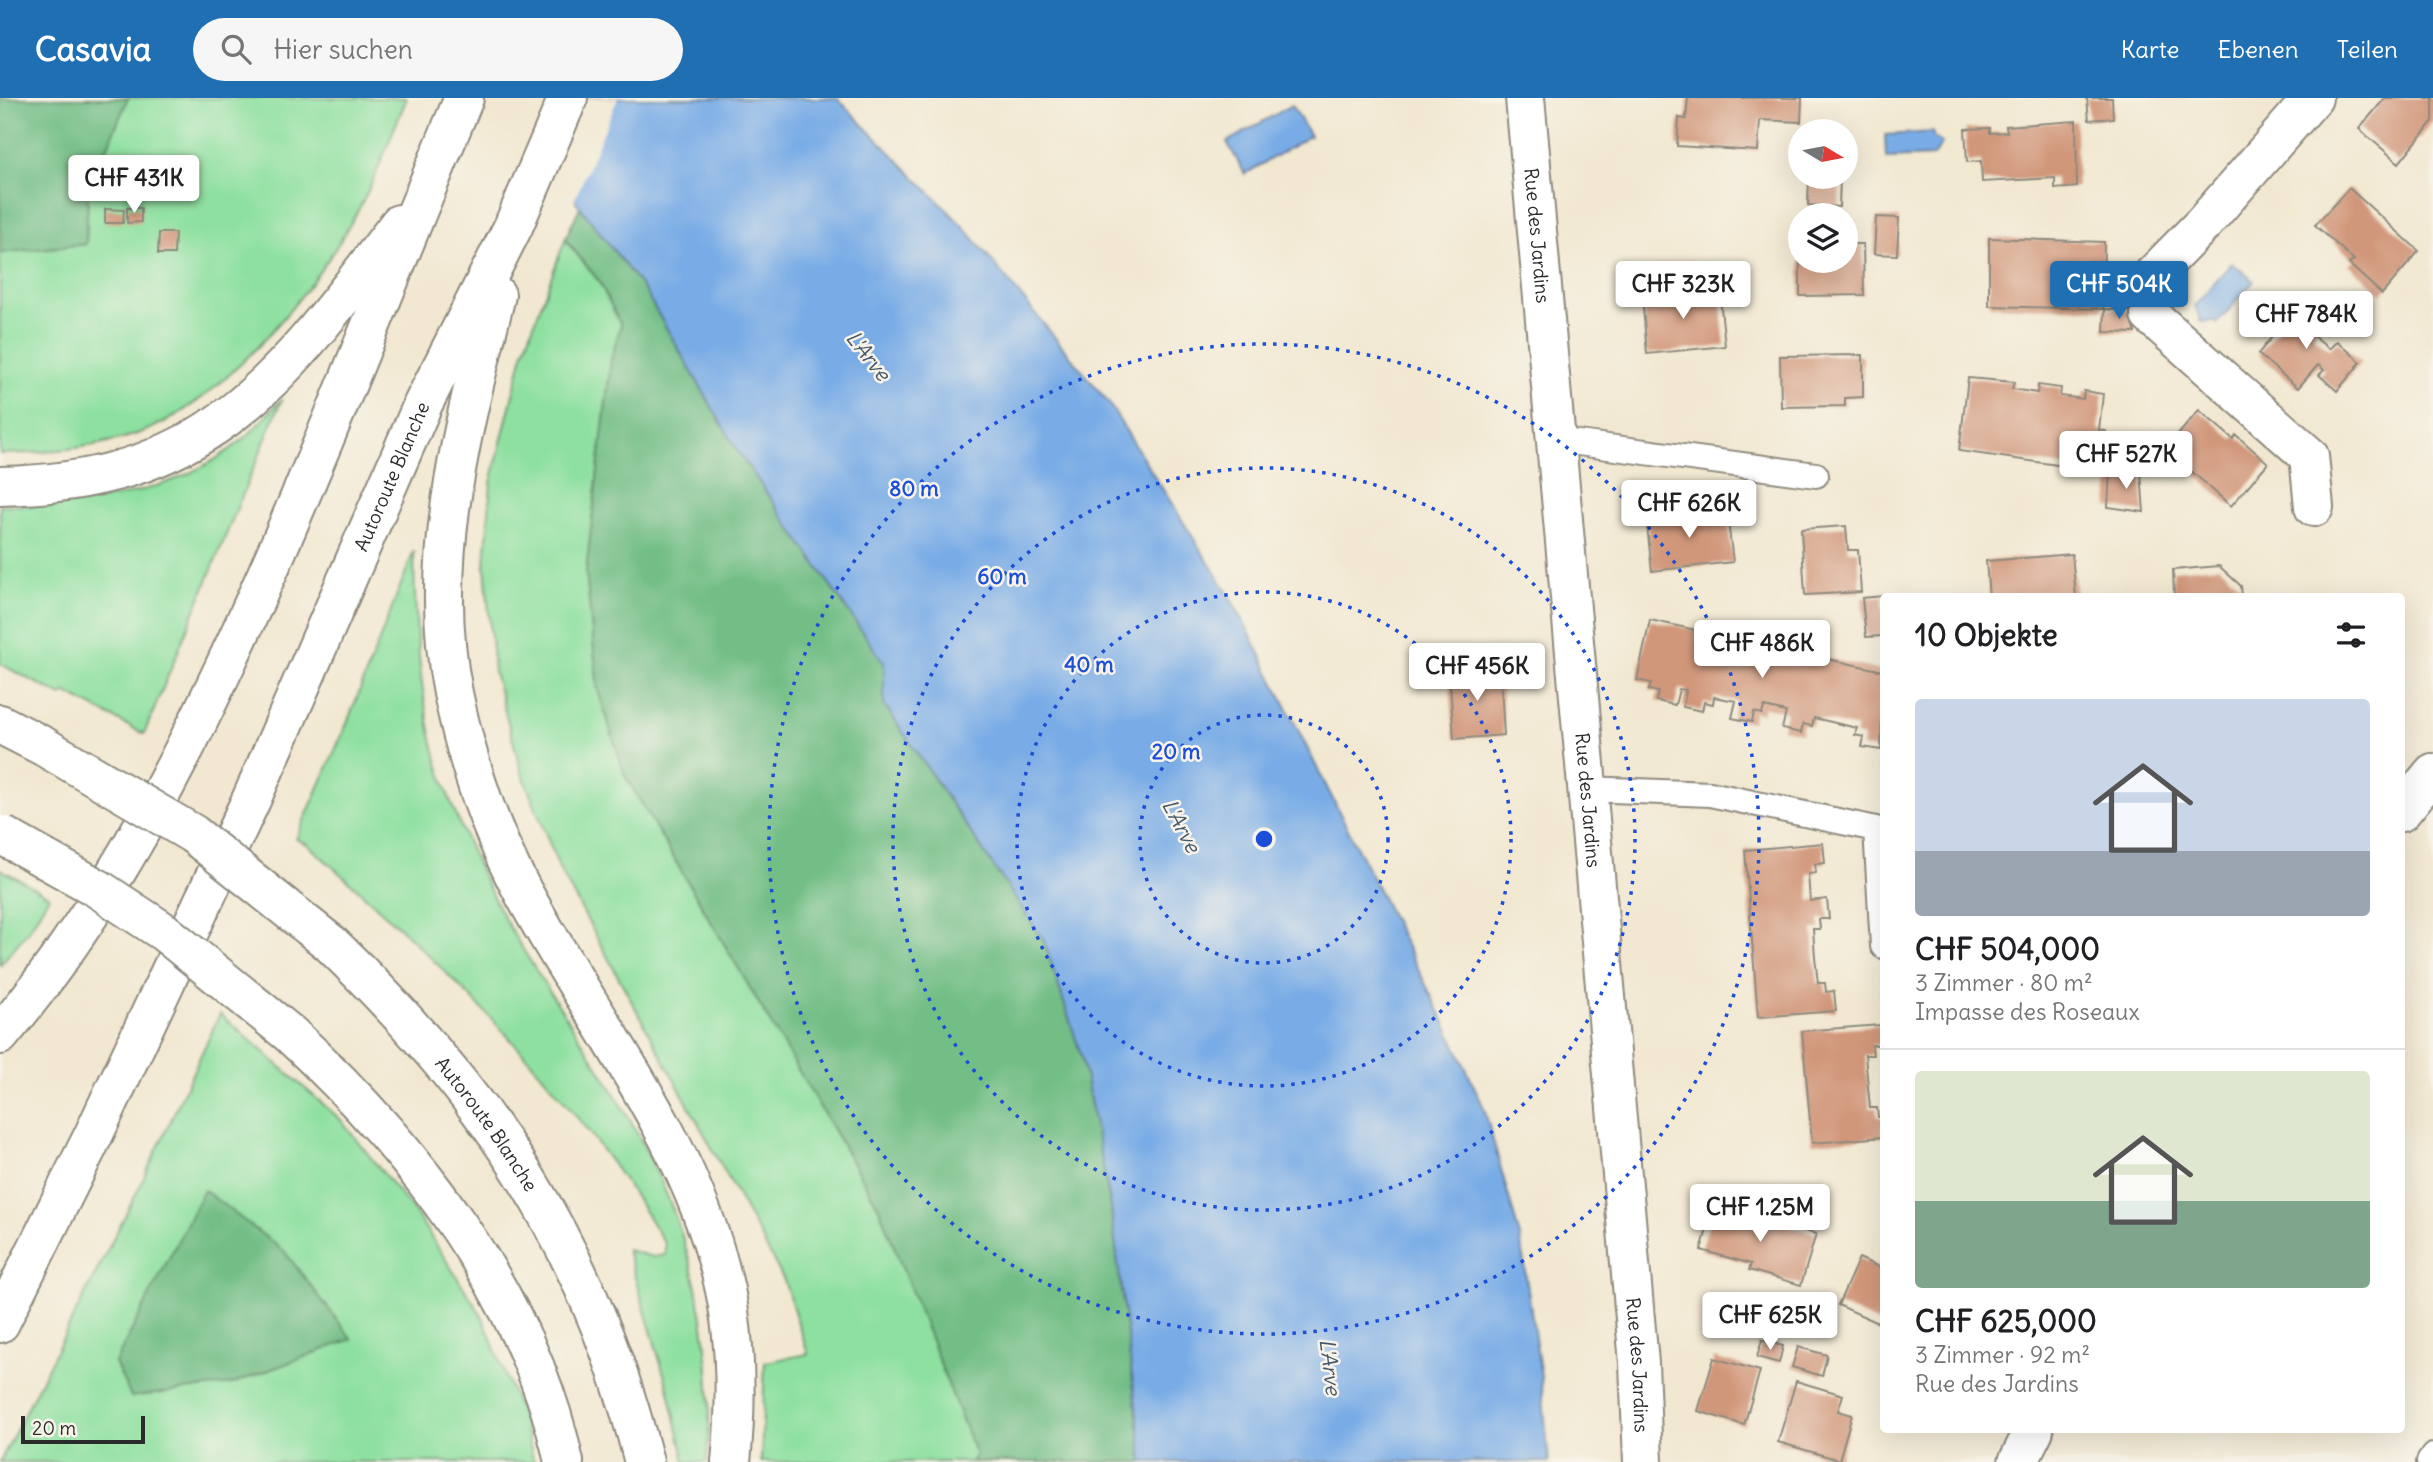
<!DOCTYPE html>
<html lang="de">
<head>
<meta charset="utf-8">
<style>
	body { margin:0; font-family:Delius,sans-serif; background:#f6f6f6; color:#202124; height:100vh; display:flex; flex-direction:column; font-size:26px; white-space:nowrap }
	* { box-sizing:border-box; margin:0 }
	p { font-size:23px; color:#757577 }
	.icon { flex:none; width:38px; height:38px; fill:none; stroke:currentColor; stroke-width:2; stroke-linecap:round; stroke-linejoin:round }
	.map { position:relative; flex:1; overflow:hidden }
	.drawer { position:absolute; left:1880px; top:495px; width:525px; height:840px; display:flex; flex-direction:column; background:#fff; border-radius:7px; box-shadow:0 7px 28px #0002 }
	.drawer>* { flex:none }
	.needle { width:46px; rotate:100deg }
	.controls { position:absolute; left:1788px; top:21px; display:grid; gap:14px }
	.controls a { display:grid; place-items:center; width:70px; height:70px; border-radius:50%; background:#fff; box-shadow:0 7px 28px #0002; font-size:35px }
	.scale { position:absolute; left:21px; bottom:18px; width:124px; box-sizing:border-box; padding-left:7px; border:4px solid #2b2b2b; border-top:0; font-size:19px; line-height:24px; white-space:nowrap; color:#2b2b2b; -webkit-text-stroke:5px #f7f3e8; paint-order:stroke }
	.price { position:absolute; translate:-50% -60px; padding:0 16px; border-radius:7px; background:#fff; color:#222; font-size:23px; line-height:46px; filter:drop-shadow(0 2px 4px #0008) }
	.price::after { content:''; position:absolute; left:50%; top:42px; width:21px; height:16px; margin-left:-10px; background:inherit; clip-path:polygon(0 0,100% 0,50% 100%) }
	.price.current { background:#1f6fb2; color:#fff }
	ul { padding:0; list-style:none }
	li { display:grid; align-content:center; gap:14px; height:371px; padding:0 35px }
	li+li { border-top:2px solid #e0e0e0 }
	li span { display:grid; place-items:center; height:217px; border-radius:7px; color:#555 }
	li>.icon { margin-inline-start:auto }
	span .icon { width:126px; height:126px; fill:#fffc; stroke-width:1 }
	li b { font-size:30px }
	h2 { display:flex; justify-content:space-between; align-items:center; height:84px; padding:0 35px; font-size:30px }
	header { display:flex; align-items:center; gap:42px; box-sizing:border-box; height:98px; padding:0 35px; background:#1f6fb2; color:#fff }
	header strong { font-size:33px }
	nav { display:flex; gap:38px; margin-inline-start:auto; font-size:24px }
	.search { width:490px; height:63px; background:#f6f6f6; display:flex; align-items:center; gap:18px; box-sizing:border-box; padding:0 24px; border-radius:38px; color:#757577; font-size:26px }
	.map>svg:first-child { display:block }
	.green { fill:#8ee0a0; stroke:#5c8666; stroke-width:2 }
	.forest { fill:#72be86; stroke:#4e7458; stroke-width:2 }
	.water { fill:#79ace6; stroke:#526c88; stroke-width:2 }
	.pier { fill:#f2e8d1 }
	.building { fill:#d1977a }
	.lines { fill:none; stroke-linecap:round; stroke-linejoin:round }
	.service-casing { stroke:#8e8a7e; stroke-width:28 }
	.minor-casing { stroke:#8e8a7e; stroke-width:42 }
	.primary-casing { stroke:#8e8a7e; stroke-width:42 }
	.motorway-casing { stroke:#8e8a7e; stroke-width:42 }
	.service { stroke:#fff; stroke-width:24 }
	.minor { stroke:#fff; stroke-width:38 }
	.primary { stroke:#fff; stroke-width:38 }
	.motorway { stroke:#fff; stroke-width:38 }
	.motorway-bridge-casing { stroke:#8e8a7e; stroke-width:42; stroke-linecap:butt }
	.motorway-bridge { stroke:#fff; stroke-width:38 }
	.ring { fill:none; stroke:#1d4ed8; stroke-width:3.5; stroke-dasharray:3.5 7 }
	.labels { text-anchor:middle; stroke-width:5; stroke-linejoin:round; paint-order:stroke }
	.street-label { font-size:19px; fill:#2b2b2b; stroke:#f7f3e8 }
	.water-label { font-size:21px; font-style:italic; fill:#46586c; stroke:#f7f3e8 }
	.centre { fill:#1d4ed8; stroke:#f7f3e8; stroke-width:3.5 }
	.ring-label { font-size:21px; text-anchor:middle; font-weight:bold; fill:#1d4ed8; stroke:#f7f3e8; stroke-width:5; stroke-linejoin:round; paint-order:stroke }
</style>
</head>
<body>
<header>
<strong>Casavia</strong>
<div class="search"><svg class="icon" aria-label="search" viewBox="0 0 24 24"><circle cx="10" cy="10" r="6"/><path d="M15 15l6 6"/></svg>Hier suchen</div>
<nav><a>Karte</a><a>Ebenen</a><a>Teilen</a></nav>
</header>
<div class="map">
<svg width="2433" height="1364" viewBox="0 0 2433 1364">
	<rect width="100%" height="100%" fill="#f7f3e8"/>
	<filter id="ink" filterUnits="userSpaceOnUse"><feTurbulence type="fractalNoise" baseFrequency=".0143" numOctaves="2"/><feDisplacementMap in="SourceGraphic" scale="14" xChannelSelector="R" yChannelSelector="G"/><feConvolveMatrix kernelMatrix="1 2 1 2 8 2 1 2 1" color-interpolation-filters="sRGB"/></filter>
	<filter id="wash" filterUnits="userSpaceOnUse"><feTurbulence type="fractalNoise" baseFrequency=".00686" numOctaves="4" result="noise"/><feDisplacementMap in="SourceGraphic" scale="28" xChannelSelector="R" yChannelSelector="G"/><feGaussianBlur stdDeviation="1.57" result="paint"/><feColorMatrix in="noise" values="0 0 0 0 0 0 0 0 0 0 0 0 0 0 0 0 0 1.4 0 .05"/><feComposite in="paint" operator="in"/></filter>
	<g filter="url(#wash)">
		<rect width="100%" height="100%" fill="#f2e8d1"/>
		<g class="green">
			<path d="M128,0H407C392,34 380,70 363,103C322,182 234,293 152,330C112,348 43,356 0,356V155L86,146L88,95Z"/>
			<path d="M565,142L599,183L621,227L611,262L586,474L598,592L625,677L878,1108L976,1357L971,1364H761L765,1264L808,1256L784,1182L560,772L522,675L494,574L485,468L491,385L523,256Z"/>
			<path d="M282,301L144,636L65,594L62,598L0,566V407C82,410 175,397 241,343C256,331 268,315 282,301Z"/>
			<path d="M414,453C415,544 421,633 456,717C472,756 490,796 511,832C560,914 620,993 660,1081C700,1169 716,1268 707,1364H685L669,1293L627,1152L653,1159L665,1157V1146C573,990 442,865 307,746L296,741L345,630Z"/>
			<path d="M0,771L49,798L29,832L0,867Z"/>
			<path d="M220,916L340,1021L417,1117L482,1218L524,1324L534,1364H0L141,1086Z"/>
		</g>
		<g class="forest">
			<path d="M0,0H128L88,95L86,146L0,155Z"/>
			<path d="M580,109L645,193L737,352L884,565V606L1044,843L1082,960L1111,1110L1143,1364H971L976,1357L878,1108L625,677L598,592L586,474L611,262L621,227L599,183L565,141Z"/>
			<path d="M204,1092L284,1153L352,1241L232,1286L131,1299L115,1265Z"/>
		</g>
		<g class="water">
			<path d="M496,0H837L964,129L1108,304L1226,492L1249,534L1448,931L1484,1010L1520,1139L1541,1279L1549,1364H1143L1111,1110L1082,960L1044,843L884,606V565L737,352L645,193Z"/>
			<path d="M1292,7L1310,38L1245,76L1227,44Z"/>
			<path d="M1933,34V39L1942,45L1934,58L1886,60L1885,37Z"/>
			<path d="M2232,165L2254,183L2217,226L2213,223L2201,224L2195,208Z"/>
		</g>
		<path class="pier" d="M493,0H618L573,105L493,2Z"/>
		<g id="blocks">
			<g class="building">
				<path d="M1688,0H1802L1801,24L1760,22L1758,53L1677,48L1679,20L1686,21Z"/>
				<path d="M2087,0H2112L2113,20L2089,22Z"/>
				<path d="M2385,0H2433V23L2399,65L2359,31Z"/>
				<path d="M2076,23L2077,89L2055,91V80L1982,84L1981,63L1967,64L1965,31L1990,30V35L2007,34L2006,28Z"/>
				<path d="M1809,79H1840L1839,109L1808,107Z"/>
				<path d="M2349,90L2419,153L2382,196L2349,166L2354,162L2315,127Z"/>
				<path d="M127,110H141V124L127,125Z"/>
				<path d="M105,111L124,112L123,125H105Z"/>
				<path d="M1876,119L1899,120L1897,157L1874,156Z"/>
				<path d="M159,135H175L174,156H158Z"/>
				<path d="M1989,140L2104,144L2103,211L1989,208Z"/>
				<path d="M1846,146H1863L1864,197L1800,198V163H1846Z"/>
				<path d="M1719,190L1725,248L1647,256L1642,198Z"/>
				<path d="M2290,202L2320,228L2312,237L2329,251L2337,243L2361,264L2337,293L2319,277L2324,272L2318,267L2298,290L2258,256L2277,233L2276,219Z"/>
				<path d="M2105,211L2133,213L2135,235L2104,234Z"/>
				<path d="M1863,257V299L1845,300V308L1781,309L1780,258Z"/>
				<path d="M1968,280L2014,284L2012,291L2037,295L2038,287L2061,290L2060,298L2083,301L2084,293L2103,296L2099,332L2106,333L2100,373L1959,353Z"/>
				<path d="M2199,312L2233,341L2236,337L2268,365L2231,408L2166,351Z"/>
				<path d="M2110,373L2141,375L2144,414L2108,409Z"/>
				<path d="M1698,413L1699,418L1727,415L1733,464L1652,473L1646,419Z"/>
				<path d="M1846,428L1848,452H1858L1861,494L1805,497L1801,431Z"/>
				<path d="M2072,456L2076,499H1989L1986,463Z"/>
				<path d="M2219,468L2241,488L2242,499H2174L2173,472Z"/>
				<path d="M1883,498V538L1866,539L1862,500Z"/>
				<path d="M1650,522L1883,573L1881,652L1862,649L1864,639L1855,637L1857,630L1814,620L1812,628L1803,626L1801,635L1782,631L1786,614L1764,609L1762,616L1754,614L1752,624L1732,620L1736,603L1714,599L1713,606L1704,604L1702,613L1683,609L1686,592L1679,591L1675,607L1656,603L1658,594L1649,592L1651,585L1637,582Z"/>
				<path d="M1500,569L1504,637L1454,641L1449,573Z"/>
				<path d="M1823,745L1825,765L1815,766L1816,775L1808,776L1810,803L1827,801L1829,821H1819L1820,831H1813L1815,859L1818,885H1825L1826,894L1834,893L1836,913L1758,919L1745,752Z"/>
				<path d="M1880,927L1882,947H1872L1873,957H1865L1870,1010H1877L1878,1019H1883V1039L1812,1045L1802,933Z"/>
				<path d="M1714,1107L1816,1136L1801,1187L1749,1172L1751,1166L1701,1152Z"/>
				<path d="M1859,1160L1883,1171V1227L1838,1207Z"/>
				<path d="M1762,1242L1783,1248L1779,1265L1757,1259Z"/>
				<path d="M1798,1249L1827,1257L1822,1278L1792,1269Z"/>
				<path d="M1714,1260L1760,1273L1744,1327L1698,1313Z"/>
				<path d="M1796,1283L1843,1297L1838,1313L1852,1317L1839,1362L1778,1344Z"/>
			</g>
		</g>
	</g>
	<g filter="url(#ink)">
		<use href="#blocks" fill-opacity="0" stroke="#8e8a7e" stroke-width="2"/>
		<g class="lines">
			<g class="service-casing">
				<g id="service">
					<path d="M1556,342L1816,377"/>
					<path d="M1587,691L1710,696L1876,731L1883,848"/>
					<path d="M2429,1364L2433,1358"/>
				</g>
			</g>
			<g class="minor-casing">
				<g id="minor">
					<path id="s1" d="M1525,0L1639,1265L1643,1364"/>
					<path d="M2313,0L2204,125L2152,178L2150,217L2309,358L2314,409"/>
				</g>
			</g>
			<g class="primary-casing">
				<g id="primary">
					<path d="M2401,714L2433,675"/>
					<path d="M2018,1364L2034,1332"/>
				</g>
			</g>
			<g class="motorway-casing">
				<g id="motorway">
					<path d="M496,197C464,327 426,460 453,595C467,663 490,733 523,794C591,920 688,1038 722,1179C737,1239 737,1302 731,1364"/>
					<path d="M0,388C211,385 282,279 399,126"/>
					<path d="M0,626L43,648"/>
					<path id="s2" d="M330,845C490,999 589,1147 644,1364"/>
					<path d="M290,936C413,1050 528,1196 564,1364"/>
					<path d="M0,937C115,801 194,640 266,478C336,320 397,159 464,0"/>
					<path id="s3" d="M0,1225L93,1038L252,700L423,306L513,129L568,0"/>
				</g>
			</g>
			<use href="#service" class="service"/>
			<use href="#minor" class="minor"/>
			<use href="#primary" class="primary"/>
			<use href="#motorway" class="motorway"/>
			<g class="motorway-bridge-casing">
				<g id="motorway-bridge">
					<path d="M43,648L193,736L330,845"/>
					<path d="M2,737L97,790L164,834L290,936"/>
				</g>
			</g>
			<use href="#motorway-bridge" class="motorway-bridge"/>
		</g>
	</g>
	<g class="ring">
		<circle cx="1264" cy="741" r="124"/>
		<circle cx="1264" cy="741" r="247"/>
		<circle cx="1264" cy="741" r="371"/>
		<circle cx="1264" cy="741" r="495"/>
	</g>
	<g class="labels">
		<g class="street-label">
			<text dy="7" stroke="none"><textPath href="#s1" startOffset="138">Rue des Jardins</textPath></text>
			<text dy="7" stroke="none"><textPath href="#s3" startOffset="933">Autoroute Blanche</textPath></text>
			<text dy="7" stroke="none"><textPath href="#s1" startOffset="705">Rue des Jardins</textPath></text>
			<text dy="7" stroke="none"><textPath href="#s2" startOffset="240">Autoroute Blanche</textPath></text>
			<text dy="7" stroke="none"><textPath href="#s1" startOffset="1272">Rue des Jardins</textPath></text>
		</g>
		<g class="water-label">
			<text transform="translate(868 258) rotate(52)" y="7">L'Arve</text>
			<text transform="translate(1181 728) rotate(62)" y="7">L'Arve</text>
			<text transform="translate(1330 1269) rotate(83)" y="7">L'Arve</text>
		</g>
	</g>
	<circle cx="1264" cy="741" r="10" class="centre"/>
	<g class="ring-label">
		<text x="914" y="398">80 m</text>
		<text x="1002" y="486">60 m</text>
		<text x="1089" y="574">40 m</text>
		<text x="1176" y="661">20 m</text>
	</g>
</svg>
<div class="controls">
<a><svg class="needle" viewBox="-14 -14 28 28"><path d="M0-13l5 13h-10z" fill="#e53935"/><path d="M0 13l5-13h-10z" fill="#757577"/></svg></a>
<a><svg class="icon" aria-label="layers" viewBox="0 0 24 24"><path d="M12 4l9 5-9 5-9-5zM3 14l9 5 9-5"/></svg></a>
</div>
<div class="scale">20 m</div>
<b class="price" style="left:134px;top:117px">CHF 431K</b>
<b class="price" style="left:1683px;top:223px">CHF 323K</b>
<b class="price current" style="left:2119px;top:223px">CHF 504K</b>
<b class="price" style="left:2306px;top:253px">CHF 784K</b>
<b class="price" style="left:2126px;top:393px">CHF 527K</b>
<b class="price" style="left:1689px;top:442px">CHF 626K</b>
<b class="price" style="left:1762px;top:582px">CHF 486K</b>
<b class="price" style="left:1477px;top:605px">CHF 456K</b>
<b class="price" style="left:1760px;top:1146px">CHF 1.25M</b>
<b class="price" style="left:1770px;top:1254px">CHF 625K</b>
<section class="drawer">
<h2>10 Objekte<svg class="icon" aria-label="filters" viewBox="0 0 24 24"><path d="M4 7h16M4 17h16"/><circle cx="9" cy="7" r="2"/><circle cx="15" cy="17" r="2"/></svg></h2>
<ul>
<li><span style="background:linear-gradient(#c9d6e8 70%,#9aa5b1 0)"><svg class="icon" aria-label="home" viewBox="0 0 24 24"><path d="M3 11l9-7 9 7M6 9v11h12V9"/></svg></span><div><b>CHF 504,000</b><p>3 Zimmer · 80 m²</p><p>Impasse des Roseaux</p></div></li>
<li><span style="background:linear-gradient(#dfe7d0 60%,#7fa58c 0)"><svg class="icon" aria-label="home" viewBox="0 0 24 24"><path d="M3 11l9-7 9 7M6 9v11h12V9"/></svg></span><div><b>CHF 625,000</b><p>3 Zimmer · 92 m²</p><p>Rue des Jardins</p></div></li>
</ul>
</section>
</div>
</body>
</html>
